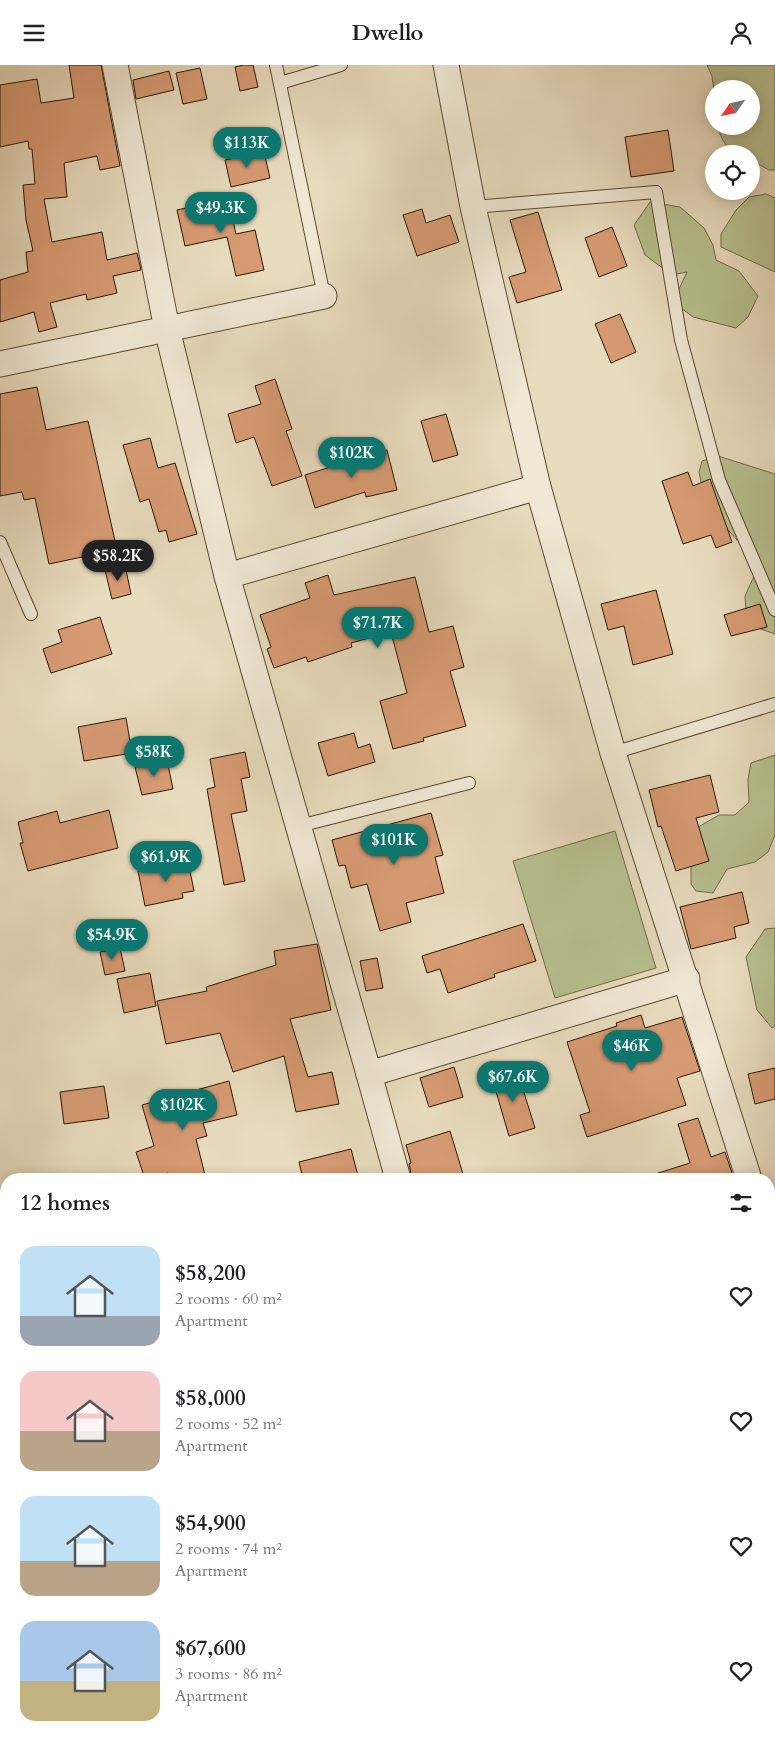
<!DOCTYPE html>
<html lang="en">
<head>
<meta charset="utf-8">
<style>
	body { margin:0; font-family:Cardo,serif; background:#f6f6f6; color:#202124; height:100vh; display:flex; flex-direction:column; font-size:19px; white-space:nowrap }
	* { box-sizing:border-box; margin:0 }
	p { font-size:16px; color:#757577 }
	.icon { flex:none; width:28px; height:28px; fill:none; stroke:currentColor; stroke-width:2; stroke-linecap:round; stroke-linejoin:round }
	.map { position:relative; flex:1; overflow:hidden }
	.panel { position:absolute; left:0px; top:1108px; width:775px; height:571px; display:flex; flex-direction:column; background:#fff; border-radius:20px 20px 0 0; box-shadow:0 2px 12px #0003 }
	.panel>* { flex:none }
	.needle { width:32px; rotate:236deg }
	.buttons { position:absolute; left:705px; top:15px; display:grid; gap:10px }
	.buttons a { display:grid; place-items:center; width:55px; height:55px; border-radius:50%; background:#fff; box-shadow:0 2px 12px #0003; font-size:25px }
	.price { position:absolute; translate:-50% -42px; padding:0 11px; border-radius:18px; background:#0f766e; color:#fff; font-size:16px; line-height:32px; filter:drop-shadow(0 1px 2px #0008) }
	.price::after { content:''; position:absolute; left:50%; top:30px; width:15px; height:11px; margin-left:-8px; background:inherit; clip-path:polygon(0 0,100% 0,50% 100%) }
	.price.selected { background:#222; color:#fff }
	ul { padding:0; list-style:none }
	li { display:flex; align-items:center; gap:15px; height:125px; padding:0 20px }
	li span { display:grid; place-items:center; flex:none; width:140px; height:100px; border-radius:15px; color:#555 }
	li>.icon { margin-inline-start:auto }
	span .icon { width:60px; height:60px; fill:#fffc; stroke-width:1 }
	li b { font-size:21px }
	h2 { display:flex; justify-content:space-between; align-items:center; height:60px; padding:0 20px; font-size:21px }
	header { display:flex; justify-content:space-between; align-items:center; height:65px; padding:0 20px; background:#fff; font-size:22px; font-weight:700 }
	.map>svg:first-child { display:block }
	.green { fill:#b8c090; stroke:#716c48 }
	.building { fill:#d79b74; stroke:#2a1800 }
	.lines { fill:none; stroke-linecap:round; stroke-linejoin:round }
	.lane-casing { stroke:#5a4930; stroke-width:14 }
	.street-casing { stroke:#5a4930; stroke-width:27 }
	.lane { stroke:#f0e8d5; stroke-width:12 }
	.street { stroke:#f0e8d5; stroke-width:25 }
</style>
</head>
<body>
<header><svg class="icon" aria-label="menu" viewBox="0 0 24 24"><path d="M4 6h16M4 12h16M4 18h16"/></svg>Dwello<svg class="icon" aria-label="person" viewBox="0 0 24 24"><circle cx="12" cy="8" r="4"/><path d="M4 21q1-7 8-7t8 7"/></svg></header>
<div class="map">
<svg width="775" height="1678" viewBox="0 0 775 1678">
	<rect width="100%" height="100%" fill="#e8dcbe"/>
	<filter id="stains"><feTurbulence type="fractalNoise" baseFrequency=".004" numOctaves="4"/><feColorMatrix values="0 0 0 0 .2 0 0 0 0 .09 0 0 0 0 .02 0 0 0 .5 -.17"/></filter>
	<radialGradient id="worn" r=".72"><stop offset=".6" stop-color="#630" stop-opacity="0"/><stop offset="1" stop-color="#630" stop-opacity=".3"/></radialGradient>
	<g class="green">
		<path d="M707,0H775V105H769L751,95V89C732,89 722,81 718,61H751V24H714V27L712,11Z"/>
		<path d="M766,129L775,133V207L721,182V169L736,145L749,132Z"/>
		<path d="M650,137L680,142L704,163L713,180L716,195L739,206L758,231L748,252L736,263L693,252L673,237L687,207L672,210L645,190L634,160Z"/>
		<path d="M718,391L775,409V569L758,563L746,547L745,531L759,500L722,458L704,431L699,407L702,396Z"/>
		<path d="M775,690V770L768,787L755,797L727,804L713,828L696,826L691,819V778L700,761L719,750H735L749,737L748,714L751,698Z"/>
		<path d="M615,766L656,903L555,933L513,796Z"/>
		<path d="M775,863V961L772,963L757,945L746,892L765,864Z"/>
	</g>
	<g class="building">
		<path d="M69,0H101L120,101L100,105L97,91L64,98L67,132L44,134L52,177L102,167L107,195L137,188L141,205L113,211L117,228L87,235L86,229L50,238L57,262L39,267L34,247L0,257V215L28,207L26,187L33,186L26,155L23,120L35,119L32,84H29L28,76L0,82V20L37,14L41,38L74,33Z"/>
		<path d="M244,0H253L258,22L240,26L235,2Z"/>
		<path d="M200,3L207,34L183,39L176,8Z"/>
		<path d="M169,6L174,25L136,34L133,15Z"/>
		<path d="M668,65L674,106L631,112L625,72Z"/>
		<path d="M264,87L270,113L231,122L225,95Z"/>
		<path d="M228,134L236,169L255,165L264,205L236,211L227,172L185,181L177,145Z"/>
		<path d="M422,144L426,158L450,150L459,177L417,191L403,150Z"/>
		<path d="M538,147L562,225L517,238L509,212L526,207L510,155Z"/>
		<path d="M612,162L627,201L599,212L585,173Z"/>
		<path d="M620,249L636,287L611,298L595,259Z"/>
		<path d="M275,314L292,364L286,366L302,411L272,421L254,372L236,378L228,349L261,339L255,321Z"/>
		<path d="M37,322L46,365L88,356L120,498L99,502L96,489L49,499L35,433L24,435L22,427L0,431V329Z"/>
		<path d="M446,349L458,390L433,397L421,356Z"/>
		<path d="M150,373L158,403L175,398L197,469L169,477L166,465L159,467L149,434L140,437L123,380Z"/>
		<path d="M387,385L397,425L366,432L365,427L315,443L305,410L356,394V392Z"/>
		<path d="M688,407L693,421L710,414L732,477L716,483L711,470L683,479L662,416Z"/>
		<path d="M125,500L131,529L112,534L105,505Z"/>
		<path d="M328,510L334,530L415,512L429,567L453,561L464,602L450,606L466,661L423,673L424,676L393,684L380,636L407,628L391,567L351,578L352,582L308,597L306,592L274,603L267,584L271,582L260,550L310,533L305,518Z"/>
		<path d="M656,525L673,589L633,600L624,561L608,565L601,539Z"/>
		<path d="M760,539L767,562L731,571L724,550Z"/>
		<path d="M100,552L112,589L51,608L43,584L62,577L58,565Z"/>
		<path d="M126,653L132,688L84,696L78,662Z"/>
		<path d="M354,668L358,683L370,679L375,697L328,711L318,678Z"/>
		<path d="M245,687L250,712L241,714L247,746L231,749L245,816L224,820L207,724L215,722L210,694Z"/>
		<path d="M167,695L173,724L142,730L135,702Z"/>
		<path d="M710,710L719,747L696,753L709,796L676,806L661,761L658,762L649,725Z"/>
		<path d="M109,745L118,783L28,806L20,778H23L18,757L57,746L60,758Z"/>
		<path d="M431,748L443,790L435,792L444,828L406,838L411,857L380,866L367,819L351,823L345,800L339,801L332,775Z"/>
		<path d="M188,796L194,826L182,828L183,833L145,841L138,806Z"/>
		<path d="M742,827L749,858L734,862L736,873L691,884L680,842Z"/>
		<path d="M523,859L536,896L494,909L495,912L448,928L440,904L427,908L422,891Z"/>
		<path d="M317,879L331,945L290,954L308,1012L332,1007L339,1039L296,1047L284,991L233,1007L220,968L166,979L157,936L207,926L206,922L276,900L274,886Z"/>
		<path d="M120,883L125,906L105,910L100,887Z"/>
		<path d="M377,893L383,923L366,926L360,896Z"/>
		<path d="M150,908L156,941L124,948L117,914Z"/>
		<path d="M641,950L645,963L682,952L700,1006L677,1013L686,1040L587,1072L580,1050L590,1047L567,977L617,961L616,958Z"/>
		<path d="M454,1002L463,1032L429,1042L420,1013Z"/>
		<path d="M775,1003V1034L755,1039L748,1009Z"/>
		<path d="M517,1005L535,1063L509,1071L492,1013Z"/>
		<path d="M229,1016L237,1050L203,1058L207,1071L196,1074L206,1114H169L168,1108L152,1114H145L136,1087L154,1081L142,1040Z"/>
		<path d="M104,1021L109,1053L64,1059L60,1027Z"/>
		<path d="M698,1053L711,1092L725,1087L734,1114H653L652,1110L690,1098L678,1059Z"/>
		<path d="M450,1066L463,1109L447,1114H412L409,1099L411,1098L406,1080Z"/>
		<path d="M351,1084L358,1111L348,1114H303L299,1097Z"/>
	</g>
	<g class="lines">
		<g class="lane-casing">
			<g id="lane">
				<path d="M276,0L324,231"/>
				<path d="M280,18L341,0"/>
				<path d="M473,142L656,127L681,275L719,415L775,545"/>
				<path d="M0,477L31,549"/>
				<path d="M613,688L775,639"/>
				<path d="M299,761L469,718"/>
			</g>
		</g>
		<g class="street-casing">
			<g id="street">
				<path d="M115,0L167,264L227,511L369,1009L398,1114"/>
				<path d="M446,0L473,142L538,422L613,688L749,1114"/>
				<path d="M0,299L324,231"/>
				<path d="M227,511L538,422"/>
				<path d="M369,1009L687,914"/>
				<path d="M769,1176L775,1195"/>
				<path d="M0,1281L6,1279"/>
				<path d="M769,1419L775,1417"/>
				<path d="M545,1672L546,1678"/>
				<path d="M77,1678L95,1672"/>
			</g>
		</g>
		<use href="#lane" class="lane"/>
		<use href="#street" class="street"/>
	</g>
	<rect width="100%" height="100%" filter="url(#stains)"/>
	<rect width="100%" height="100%" fill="url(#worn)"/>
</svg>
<div class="buttons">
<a><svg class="needle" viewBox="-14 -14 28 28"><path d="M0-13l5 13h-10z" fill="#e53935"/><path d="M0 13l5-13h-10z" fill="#757577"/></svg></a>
<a><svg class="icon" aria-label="locate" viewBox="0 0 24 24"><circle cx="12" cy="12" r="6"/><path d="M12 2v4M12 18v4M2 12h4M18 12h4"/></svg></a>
</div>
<b class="price" style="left:247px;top:104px">$113K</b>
<b class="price" style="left:221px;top:169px">$49.3K</b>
<b class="price" style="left:352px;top:414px">$102K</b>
<b class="price selected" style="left:118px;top:517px">$58.2K</b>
<b class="price" style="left:378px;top:584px">$71.7K</b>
<b class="price" style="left:154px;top:713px">$58K</b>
<b class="price" style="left:394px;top:801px">$101K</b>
<b class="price" style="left:166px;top:818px">$61.9K</b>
<b class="price" style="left:112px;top:896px">$54.9K</b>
<b class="price" style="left:632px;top:1007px">$46K</b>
<b class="price" style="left:513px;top:1038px">$67.6K</b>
<b class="price" style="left:183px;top:1066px">$102K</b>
<section class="panel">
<h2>12 homes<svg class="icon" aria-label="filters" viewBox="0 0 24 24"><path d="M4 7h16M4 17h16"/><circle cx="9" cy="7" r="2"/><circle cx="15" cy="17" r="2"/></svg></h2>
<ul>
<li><span style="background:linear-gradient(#bfe0f5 70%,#9aa5b1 0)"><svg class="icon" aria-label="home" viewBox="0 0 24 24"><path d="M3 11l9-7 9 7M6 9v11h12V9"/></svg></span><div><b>$58,200</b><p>2 rooms · 60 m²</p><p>Apartment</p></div><svg class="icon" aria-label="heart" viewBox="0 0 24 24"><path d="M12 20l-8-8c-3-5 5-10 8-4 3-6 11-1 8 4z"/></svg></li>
<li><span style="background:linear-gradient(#f6c9c9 60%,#b9a48a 0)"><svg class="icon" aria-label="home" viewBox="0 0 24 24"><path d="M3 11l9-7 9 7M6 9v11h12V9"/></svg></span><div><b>$58,000</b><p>2 rooms · 52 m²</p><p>Apartment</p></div><svg class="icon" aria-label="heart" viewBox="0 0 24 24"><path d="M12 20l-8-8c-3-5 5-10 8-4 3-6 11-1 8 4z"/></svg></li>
<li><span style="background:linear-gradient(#bfe0f5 65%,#b9a48a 0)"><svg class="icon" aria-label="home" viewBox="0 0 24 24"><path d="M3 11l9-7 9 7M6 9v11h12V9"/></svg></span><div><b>$54,900</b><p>2 rooms · 74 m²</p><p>Apartment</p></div><svg class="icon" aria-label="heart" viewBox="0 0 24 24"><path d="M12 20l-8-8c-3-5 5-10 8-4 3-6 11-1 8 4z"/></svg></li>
<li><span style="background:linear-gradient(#a9c7e8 60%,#c2b280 0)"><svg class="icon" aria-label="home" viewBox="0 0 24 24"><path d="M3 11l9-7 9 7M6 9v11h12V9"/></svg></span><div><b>$67,600</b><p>3 rooms · 86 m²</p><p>Apartment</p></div><svg class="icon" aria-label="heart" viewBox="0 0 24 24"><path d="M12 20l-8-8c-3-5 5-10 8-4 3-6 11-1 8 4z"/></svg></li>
</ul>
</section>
</div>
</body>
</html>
